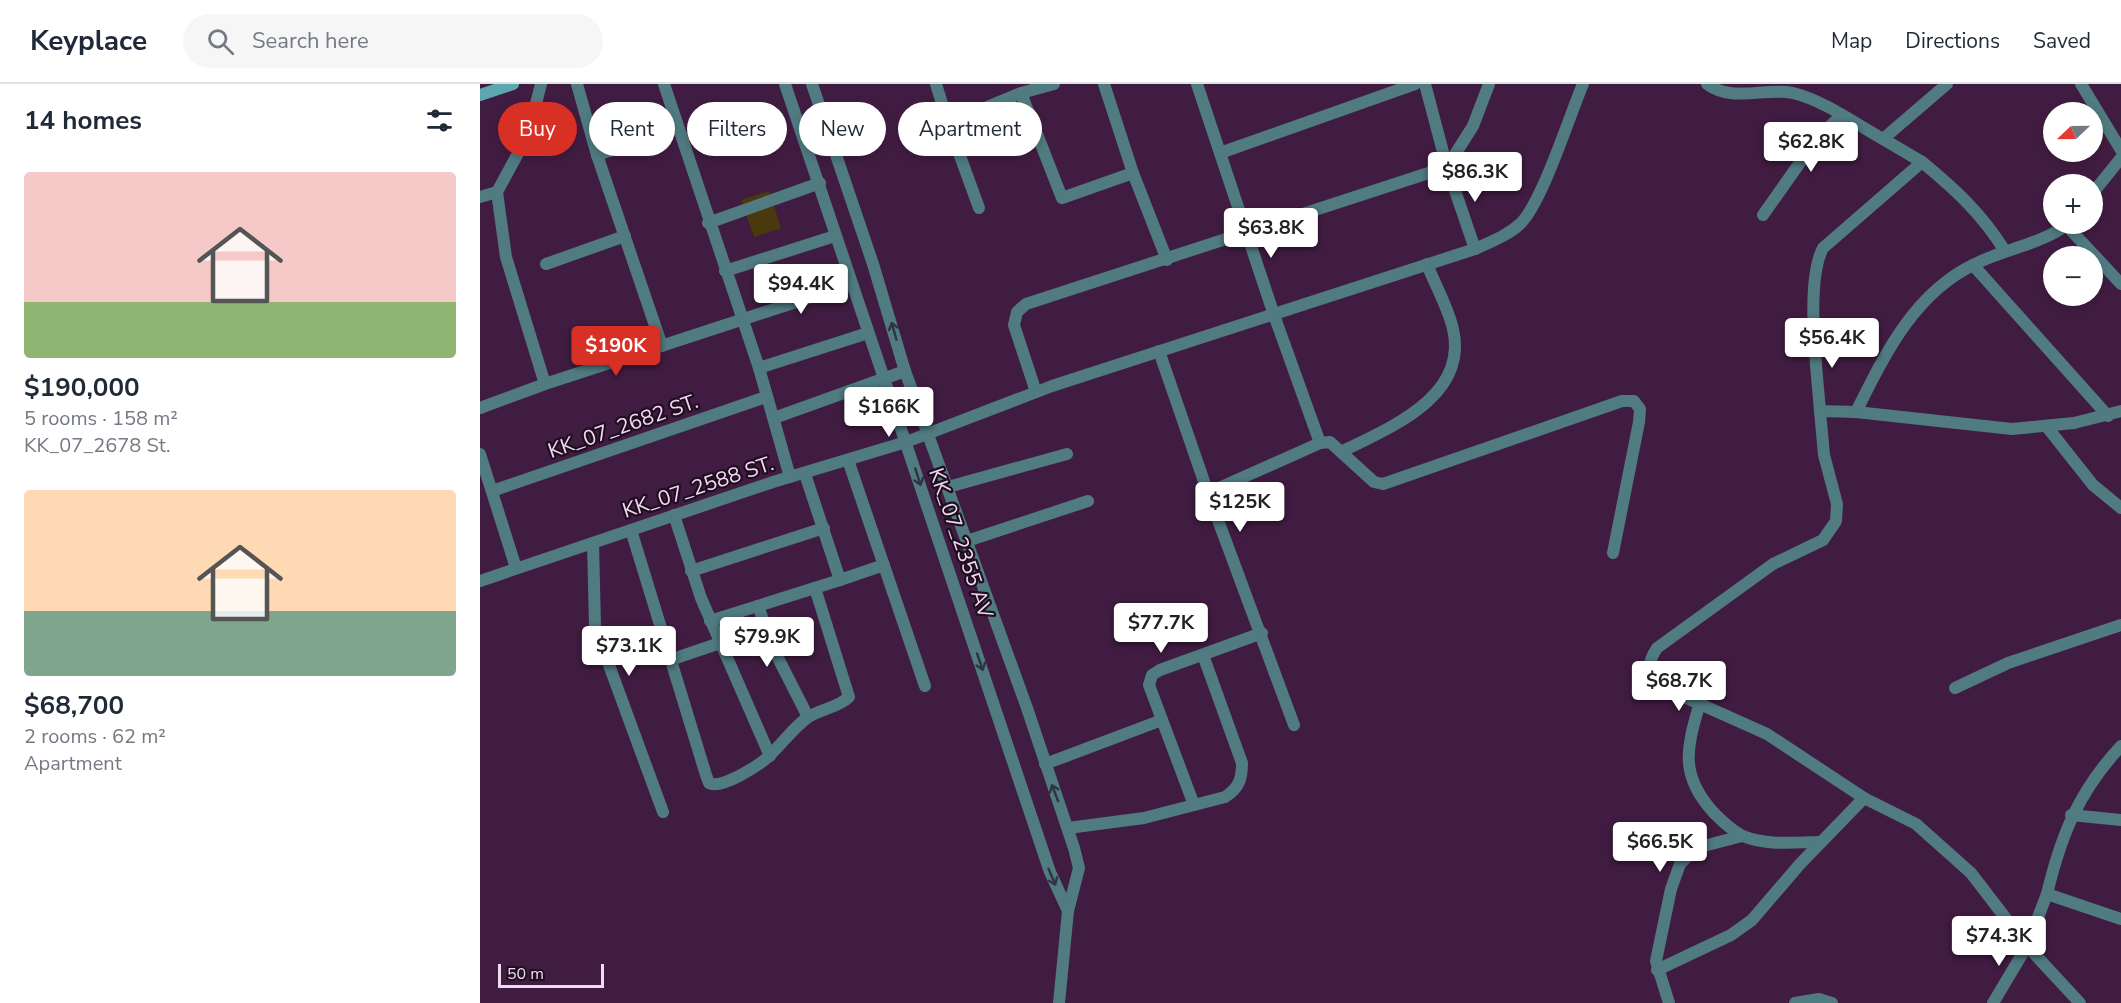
<!DOCTYPE html>
<html lang="en">
<head>
<meta charset="utf-8">
<style>
	body { margin:0; font-family:"Nunito Sans",sans-serif; background:#f6f6f7; color:#1f2937; height:100vh; display:flex; flex-direction:column; font-size:22px; white-space:nowrap }
	* { box-sizing:border-box; margin:0 }
	p { font-size:20px; color:#747a83 }
	.icon { flex:none; width:33px; height:33px; fill:none; stroke:currentColor; stroke-width:2; stroke-linecap:round; stroke-linejoin:round }
	.map { position:relative; flex:1; overflow:hidden }
	.panel { display:flex; flex-direction:column; background:#fff; width:480px }
	.panel>* { flex:none }
	.banner { position:absolute; left:18px; top:18px; width:570px; height:54px; display:flex; gap:12px }
	.needle { width:39px; rotate:248deg }
	.tools { position:absolute; left:1563px; top:18px; display:grid; gap:12px }
	.tools a { display:grid; place-items:center; width:60px; height:60px; border-radius:50%; background:#fff; box-shadow:0 3px 9px #0003; font-size:30px }
	.scale { position:absolute; left:18px; bottom:15px; width:106px; box-sizing:border-box; padding-left:6px; border:3px solid #f1d9f0; border-top:0; font-size:16px; line-height:21px; white-space:nowrap; color:#f1d9f0; -webkit-text-stroke:4px #1f0e1f; paint-order:stroke }
	.price { position:absolute; translate:-50% -51px; padding:0 14px; border-radius:6px; background:#fff; color:#222; font-size:20px; line-height:39px; filter:drop-shadow(0 2px 3px #0008) }
	.price::after { content:''; position:absolute; left:50%; top:36px; width:18px; height:14px; margin-left:-9px; background:inherit; clip-path:polygon(0 0,100% 0,50% 100%) }
	.price.selected { background:#d93025; color:#fff }
	ul { padding:0; list-style:none }
	li { display:grid; align-content:center; gap:12px; height:318px; padding:0 24px }
	li span { display:grid; place-items:center; height:186px; border-radius:6px; color:#555 }
	li>.icon { margin-inline-start:auto }
	span .icon { width:108px; height:108px; fill:#fffc; stroke-width:1 }
	li b { font-size:26px }
	h2 { display:flex; justify-content:space-between; align-items:center; height:72px; padding:0 24px; font-size:26px }
	.chip { padding:0 21px; border-radius:27px; background:#fff; box-shadow:0 3px 9px #0003; font-size:21px; line-height:54px }
	.chip.selected { background:#d93025; color:#fff }
	header { display:flex; align-items:center; gap:36px; box-sizing:border-box; height:84px; padding:0 30px; background:#fff; border-bottom:2px solid #e0e1e3 }
	header strong { font-size:28px }
	nav { display:flex; gap:33px; margin-inline-start:auto; font-size:21px }
	.search { width:420px; height:54px; background:#f6f6f7; display:flex; align-items:center; gap:15px; box-sizing:border-box; padding:0 21px; border-radius:33px; color:#747a83; font-size:22px }
	main { display:flex; flex:1; min-height:0 }
	.map>svg:first-child { display:block }
	.green { fill:#4b390e }
	.lines { fill:none; stroke-linecap:round; stroke-linejoin:round }
	.street { stroke:#4f7b81; stroke-width:12 }
	.secondary { stroke:#5da7b1; stroke-width:12 }
	.oneway { stroke:#303441 }
	.labels { text-anchor:middle; stroke-width:4.5; stroke-linejoin:round; paint-order:stroke }
	.street-label { font-size:21px; fill:#f1d9f0; stroke:#1f0e1f }
</style>
</head>
<body>
<header>
<strong>Keyplace</strong>
<div class="search"><svg class="icon" aria-label="search" viewBox="0 0 24 24"><circle cx="10" cy="10" r="6"/><path d="M15 15l6 6"/></svg>Search here</div>
<nav><a>Map</a><a>Directions</a><a>Saved</a></nav>
</header>
<main>
<section class="panel">
<h2>14 homes<svg class="icon" aria-label="filters" viewBox="0 0 24 24"><path d="M4 7h16M4 17h16"/><circle cx="9" cy="7" r="2"/><circle cx="15" cy="17" r="2"/></svg></h2>
<ul>
<li><span style="background:linear-gradient(#f6c9c9 70%,#8fb573 0)"><svg class="icon" aria-label="home" viewBox="0 0 24 24"><path d="M3 11l9-7 9 7M6 9v11h12V9"/></svg></span><div><b>$190,000</b><p>5 rooms · 158 m²</p><p>KK_07_2678 St.</p></div></li>
<li><span style="background:linear-gradient(#ffd9b3 65%,#7fa58c 0)"><svg class="icon" aria-label="home" viewBox="0 0 24 24"><path d="M3 11l9-7 9 7M6 9v11h12V9"/></svg></span><div><b>$68,700</b><p>2 rooms · 62 m²</p><p>Apartment</p></div></li>
</ul>
</section>
<div class="map">
<svg width="1641" height="919" viewBox="0 0 1641 919">
	<rect width="100%" height="100%" fill="#411c42"/>
	<path class="green" d="M289,107L301,144L274,153L261,116Z"/>
	<g class="lines">
		<g class="street">
			<path d="M97,0L117,71L182,262"/>
			<path d="M184,0L279,284L310,393"/>
			<path d="M305,0L570,788L588,827"/>
			<path d="M332,0L393,180L425,287L547,624L594,764L599,784L588,827L579,919"/>
			<path d="M456,0L467,36L473,37L541,9L574,0"/>
			<path d="M624,0L653,89L687,176"/>
			<path d="M717,0L794,231L840,359"/>
			<path d="M945,0L967,83L995,165"/>
			<path d="M1227,0C1252,19 1285,3 1313,9C1345,17 1374,39 1403,55L1467,0"/>
			<path d="M1601,0L1641,66"/>
			<path d="M541,9L582,114L653,89"/>
			<path d="M467,36L499,124"/>
			<path d="M1403,55L1442,78L1343,164C1325,198 1337,287 1340,327L1376,328L1532,345L1594,339L1641,327"/>
			<path d="M740,69L935,0"/>
			<path d="M117,71L198,44"/>
			<path d="M1442,78C1476,106 1501,129 1525,167"/>
			<path d="M17,108L26,173L65,300"/>
			<path d="M1612,110L1641,74"/>
			<path d="M0,113L17,108L48,51L61,0"/>
			<path d="M1283,131L1338,53L1362,31"/>
			<path d="M228,139L340,99"/>
			<path d="M1586,141L1641,200"/>
			<path d="M66,180L145,152"/>
			<path d="M1493,181L1628,332"/>
			<path d="M245,187L355,152"/>
			<path d="M679,267L728,409L814,641"/>
			<path d="M279,284L388,249"/>
			<path d="M556,308L534,241L537,228L546,220L967,83L993,42L1009,0"/>
			<path d="M0,324L65,300L371,200"/>
			<path d="M1340,327L1344,371L1357,420L1356,437L1343,456L1293,480L1177,564C1167,579 1166,592 1182,603L1287,650L1384,714L1436,740L1491,789L1547,862L1600,919"/>
			<path d="M1376,328C1405,270 1434,209 1495,180C1524,165 1562,160 1588,140"/>
			<path d="M294,334L425,287"/>
			<path d="M1567,343L1613,401L1641,424"/>
			<path d="M861,368C909,344 989,313 973,245C968,223 955,201 947,180"/>
			<path d="M0,370L36,484"/>
			<path d="M368,376L445,602"/>
			<path d="M468,403L587,370"/>
			<path d="M12,407L286,313"/>
			<path d="M728,409L840,359L850,358L894,398L903,400L1142,317H1154L1160,325L1159,338L1133,469"/>
			<path d="M194,431L221,514L290,672"/>
			<path d="M151,446L226,691L229,699C241,706 280,681 290,671C303,659 313,644 327,634C339,625 358,624 369,613L335,504"/>
			<path d="M487,457L608,417"/>
			<path d="M113,459L115,543L183,728"/>
			<path d="M211,487L344,444"/>
			<path d="M360,496L404,481"/>
			<path d="M0,497L293,398L426,358L572,302L995,165C1010,158 1027,152 1040,140C1062,119 1089,33 1103,0"/>
			<path d="M278,522L294,566L328,633"/>
			<path d="M230,537L360,496L325,390"/>
			<path d="M190,576L240,559"/>
			<path d="M1475,604L1528,579L1641,541"/>
			<path d="M1219,622C1206,666 1200,692 1234,729C1242,737 1252,747 1263,752C1286,762 1317,758 1341,758"/>
			<path d="M565,680L682,636"/>
			<path d="M714,721L669,601L672,591L680,586L782,549"/>
			<path d="M1591,731L1641,736"/>
			<path d="M588,744L664,734L745,713C759,704 762,695 762,679L723,571"/>
			<path d="M1567,810C1581,751 1599,707 1641,662"/>
			<path d="M1177,886L1251,851L1272,836L1320,780L1384,714"/>
			<path d="M1189,919L1176,877L1191,805L1200,780L1216,764L1262,752"/>
			<path d="M1315,919L1339,915L1352,919"/>
			<path d="M1513,919L1547,862L1567,810L1641,835"/>
		</g>
		<path class="secondary" d="M0,11L33,0"/>
	</g>
	<defs><path id="oneway-shaft" d="M-6 0H5M1.5-3L5.5 0L1.5 3" fill="none" stroke-width="1.6" stroke-linecap="round" stroke-linejoin="round" transform="scale(1.5)"/></defs>
	<g class="oneway">
		<use href="#oneway-shaft" transform="translate(414 247) rotate(-106)"/>
		<use href="#oneway-shaft" transform="translate(438 393) rotate(72)"/>
		<use href="#oneway-shaft" transform="translate(500 578) rotate(71)"/>
		<use href="#oneway-shaft" transform="translate(575 709) rotate(-111)"/>
		<use href="#oneway-shaft" transform="translate(572 793) rotate(67)"/>
	</g>
	<g class="labels">
		<g class="street-label">
			<text transform="translate(143 342) rotate(-19)" y="7">KK_07_2682 ST.</text>
			<text transform="translate(218 403) rotate(-18)" y="7">KK_07_2588 ST.</text>
			<text transform="translate(481 459) rotate(71)" y="7">KK_07_2355 AV</text>
		</g>
	</g>
</svg>
<div class="tools">
<a><svg class="needle" viewBox="-14 -14 28 28"><path d="M0-13l5 13h-10z" fill="#e53935"/><path d="M0 13l5-13h-10z" fill="#747a83"/></svg></a>
<a>+</a>
<a>−</a>
</div>
<div class="scale">50 m</div>
<b class="price" style="left:1331px;top:89px">$62.8K</b>
<b class="price" style="left:995px;top:119px">$86.3K</b>
<b class="price" style="left:791px;top:175px">$63.8K</b>
<b class="price" style="left:321px;top:231px">$94.4K</b>
<b class="price" style="left:1352px;top:285px">$56.4K</b>
<b class="price selected" style="left:136px;top:293px">$190K</b>
<b class="price" style="left:409px;top:354px">$166K</b>
<b class="price" style="left:760px;top:449px">$125K</b>
<b class="price" style="left:681px;top:570px">$77.7K</b>
<b class="price" style="left:287px;top:584px">$79.9K</b>
<b class="price" style="left:149px;top:593px">$73.1K</b>
<b class="price" style="left:1199px;top:628px">$68.7K</b>
<b class="price" style="left:1180px;top:789px">$66.5K</b>
<b class="price" style="left:1519px;top:883px">$74.3K</b>
<div class="banner">
<a class="chip selected">Buy</a>
<a class="chip">Rent</a>
<a class="chip">Filters</a>
<a class="chip">New</a>
<a class="chip">Apartment</a>
</div>
</div>
</main>
</body>
</html>
